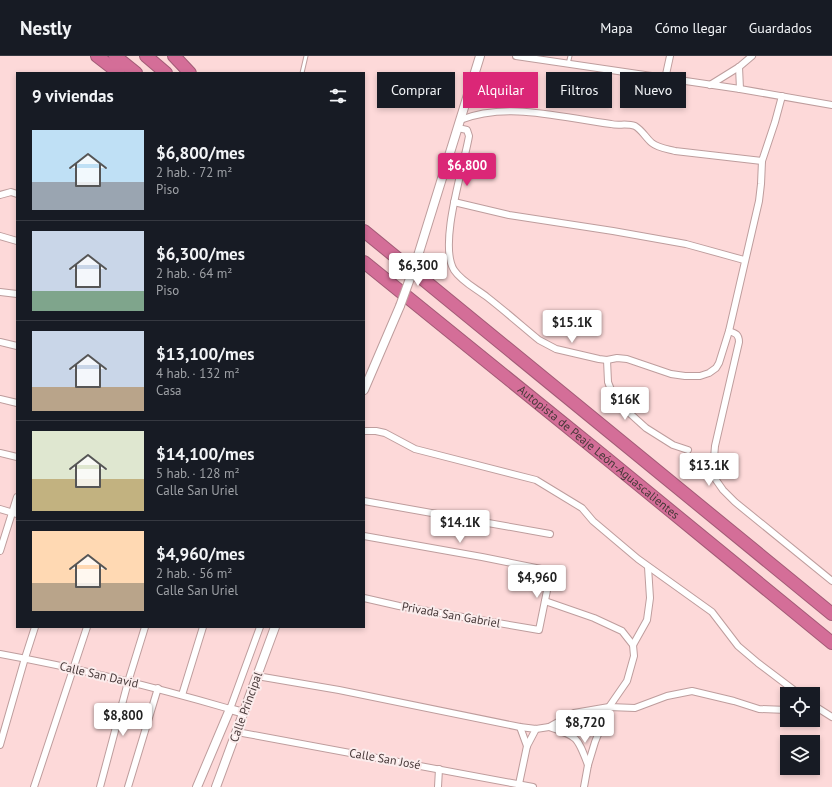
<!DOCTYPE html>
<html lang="es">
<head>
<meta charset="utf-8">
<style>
	body { margin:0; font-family:"PT Sans",sans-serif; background:#20242c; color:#f1f3f6; height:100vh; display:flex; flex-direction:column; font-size:15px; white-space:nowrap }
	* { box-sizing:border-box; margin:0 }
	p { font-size:13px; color:#9ea1a6 }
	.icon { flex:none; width:22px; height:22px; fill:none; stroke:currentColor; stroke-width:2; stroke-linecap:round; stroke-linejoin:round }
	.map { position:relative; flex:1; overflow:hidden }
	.panel { position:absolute; left:16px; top:16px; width:349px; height:556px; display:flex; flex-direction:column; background:#171b24; border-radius:0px; box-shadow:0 2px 6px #0003 }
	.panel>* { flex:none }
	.hud { position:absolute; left:377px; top:16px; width:380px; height:36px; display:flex; gap:8px }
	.fabs { position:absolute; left:780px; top:631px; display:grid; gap:8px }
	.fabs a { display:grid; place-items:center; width:40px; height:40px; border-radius:0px; background:#171b24; box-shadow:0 2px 6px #0003; font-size:20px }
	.price { position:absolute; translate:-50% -34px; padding:0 9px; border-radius:4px; background:#fff; color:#222; font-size:13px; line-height:26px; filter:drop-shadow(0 1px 2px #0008) }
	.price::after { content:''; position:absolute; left:50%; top:24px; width:12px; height:9px; margin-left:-6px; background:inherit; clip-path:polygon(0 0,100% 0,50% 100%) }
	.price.active { background:#db2777; color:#fff }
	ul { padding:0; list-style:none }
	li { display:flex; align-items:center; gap:12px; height:100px; padding:0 16px }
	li+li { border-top:1px solid #363941 }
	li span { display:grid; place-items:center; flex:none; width:112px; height:80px; border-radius:0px; color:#555 }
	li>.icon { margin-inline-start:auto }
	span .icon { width:48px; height:48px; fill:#fffc; stroke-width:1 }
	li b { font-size:17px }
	h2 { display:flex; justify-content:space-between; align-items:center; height:48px; padding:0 16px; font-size:17px }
	.chip { padding:0 14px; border-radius:0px; background:#171b24; box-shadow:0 2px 6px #0003; font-size:14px; line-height:36px }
	.chip.active { background:#db2777; color:#fff }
	header { display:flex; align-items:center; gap:24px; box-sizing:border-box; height:56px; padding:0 20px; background:#171b24; border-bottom:1px solid #363941 }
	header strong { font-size:19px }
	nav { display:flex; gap:22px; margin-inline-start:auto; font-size:14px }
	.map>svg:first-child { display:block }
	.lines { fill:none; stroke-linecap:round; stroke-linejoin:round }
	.service-casing { stroke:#be9d9d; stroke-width:5 }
	.minor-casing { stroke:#be9d9d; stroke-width:8 }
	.tertiary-casing { stroke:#be9d9d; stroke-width:10 }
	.motorway-casing { stroke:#a25b76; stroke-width:14 }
	.service { stroke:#fff; stroke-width:3 }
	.minor { stroke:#fff; stroke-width:6 }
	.tertiary { stroke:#fff; stroke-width:8 }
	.motorway { stroke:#d46e98; stroke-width:12 }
	.tertiary-bridge-casing { stroke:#be9d9d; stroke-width:10; stroke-linecap:butt }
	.tertiary-bridge { stroke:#fff; stroke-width:8 }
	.labels { text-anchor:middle; stroke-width:4; stroke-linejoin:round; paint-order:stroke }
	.street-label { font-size:12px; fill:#463838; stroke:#fbecec }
</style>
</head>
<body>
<header>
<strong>Nestly</strong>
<nav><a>Mapa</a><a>Cómo llegar</a><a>Guardados</a></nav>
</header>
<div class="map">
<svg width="832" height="731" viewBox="0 0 832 731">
	<rect width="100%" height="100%" fill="#fdd9d9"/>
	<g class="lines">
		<g class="service-casing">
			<g id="service">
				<path d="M568,8L570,0"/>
				<path d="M302,17L306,0"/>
			</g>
		</g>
		<g class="minor-casing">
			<g id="minor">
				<path d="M516,0L740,33L832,49"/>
				<path d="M739,11L740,33"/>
				<path d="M665,23L670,0"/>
				<path d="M710,29L739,11L752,0"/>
				<path d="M460,64C509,45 562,62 611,68C618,70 627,67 635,70C642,74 646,82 652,87C658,92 668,93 675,95L762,105"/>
				<path d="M458,72L467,74L469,80C464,110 438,188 454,214C462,226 477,233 487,241C505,255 522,270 539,284L556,293L599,303L607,304L617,302L627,303L671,318L685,320H700L709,317L716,312L719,307L729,275L759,145L761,128L762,105L775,66L782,40"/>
				<path d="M0,139L11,136L17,138"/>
				<path d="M454,146L509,159L613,175L686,188L744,204"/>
				<path d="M0,180L17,185"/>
				<path d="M0,236L17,238"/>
				<path d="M729,275C735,277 739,278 739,286L715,390L713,414L716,424L723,434L735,446L832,525"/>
				<path d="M0,286L17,290"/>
				<path d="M607,304L608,326L615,344L646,372L673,389L688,394"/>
				<path d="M0,343L17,347"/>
				<path d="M364,375H376L385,377L415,393L536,424L582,452L593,465L638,503L712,556L738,590L758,607L799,638"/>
				<path d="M0,397L17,401"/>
				<path d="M364,445L550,478"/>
				<path d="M0,453L17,458"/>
				<path d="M364,480L482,501L551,515L539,574L399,550L364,542"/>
				<path d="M0,495L17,441"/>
				<path d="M545,545L594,562L622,575L633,589"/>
				<path d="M0,598C77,612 154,631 230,653L260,571"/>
				<path d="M257,620L339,634L520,671L536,673L549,671L574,657L609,651L635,652L667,640L692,635L734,645L759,653L787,654"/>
				<path d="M182,639L203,571"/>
				<path d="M813,649L832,661"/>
				<path d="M520,671L527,690"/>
				<path d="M549,671C578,681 577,680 588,709"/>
				<path d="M237,676L533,731"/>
				<path d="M0,689L25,602L35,571"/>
				<path d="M519,728L527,690L536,673"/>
				<path d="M34,731L87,571"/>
				<path d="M100,731L128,626L145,571"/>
				<path d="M128,731L158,632"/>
				<path d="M438,731L439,713"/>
				<path d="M584,731L588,709L595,686L609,651L627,625L634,600L633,589L647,564L650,542L648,511"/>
			</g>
		</g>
		<g class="tertiary-casing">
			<g id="tertiary">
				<path d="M416,206L480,0"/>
				<path d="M364,334L400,250"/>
				<path d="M197,731L230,653L244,657"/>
				<path d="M216,731L275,571"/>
			</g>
		</g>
		<g class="motorway-casing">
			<g id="motorway">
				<path d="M97,0L119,17"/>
				<path d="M115,0L136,17"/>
				<path d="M146,0L166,17"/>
				<path d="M174,0L190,17"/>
				<path d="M364,175L832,558"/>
				<path id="s1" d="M364,206L606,402L832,587"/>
			</g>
		</g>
		<use href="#service" class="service"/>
		<use href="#minor" class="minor"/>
		<use href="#tertiary" class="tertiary"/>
		<use href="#motorway" class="motorway"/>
		<g class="tertiary-bridge-casing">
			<path id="tertiary-bridge" d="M400,250L416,206"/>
		</g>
		<use href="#tertiary-bridge" class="tertiary-bridge"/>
	</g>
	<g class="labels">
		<g class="street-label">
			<text dy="4" stroke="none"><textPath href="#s1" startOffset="302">Autopista de Peaje León-Aguascalientes</textPath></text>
			<text transform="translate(451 559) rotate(10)" y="4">Privada San Gabriel</text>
			<text transform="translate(99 619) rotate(13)" y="4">Calle San David</text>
			<text transform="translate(246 651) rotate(-70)" y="4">Calle Principal</text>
			<text transform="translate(385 703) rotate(10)" y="4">Calle San José</text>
		</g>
	</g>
</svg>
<div class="fabs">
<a><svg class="icon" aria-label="locate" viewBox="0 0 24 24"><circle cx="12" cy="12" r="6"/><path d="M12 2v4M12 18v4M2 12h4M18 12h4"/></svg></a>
<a><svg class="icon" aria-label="layers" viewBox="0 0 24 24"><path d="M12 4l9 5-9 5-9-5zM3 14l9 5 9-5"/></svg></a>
</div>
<b class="price active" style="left:467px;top:131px">$6,800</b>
<b class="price" style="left:418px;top:231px">$6,300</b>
<b class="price" style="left:572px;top:288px">$15.1K</b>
<b class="price" style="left:625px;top:365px">$16K</b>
<b class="price" style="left:709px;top:431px">$13.1K</b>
<b class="price" style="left:460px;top:488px">$14.1K</b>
<b class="price" style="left:537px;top:543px">$4,960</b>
<b class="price" style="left:123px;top:681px">$8,800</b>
<b class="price" style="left:585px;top:688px">$8,720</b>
<div class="hud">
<a class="chip">Comprar</a>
<a class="chip active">Alquilar</a>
<a class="chip">Filtros</a>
<a class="chip">Nuevo</a>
</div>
<section class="panel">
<h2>9 viviendas<svg class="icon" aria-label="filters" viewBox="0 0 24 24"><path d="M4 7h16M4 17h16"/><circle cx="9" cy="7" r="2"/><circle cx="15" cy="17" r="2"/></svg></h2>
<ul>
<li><span style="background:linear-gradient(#bfe0f5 65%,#9aa5b1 0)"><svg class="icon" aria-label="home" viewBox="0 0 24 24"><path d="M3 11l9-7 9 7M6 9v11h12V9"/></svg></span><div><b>$6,800/mes</b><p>2 hab. · 72 m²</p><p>Piso</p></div></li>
<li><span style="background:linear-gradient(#c9d6e8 75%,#7fa58c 0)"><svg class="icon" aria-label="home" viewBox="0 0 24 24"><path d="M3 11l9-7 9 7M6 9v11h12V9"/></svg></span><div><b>$6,300/mes</b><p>2 hab. · 64 m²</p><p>Piso</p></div></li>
<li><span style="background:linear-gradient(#c9d6e8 70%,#b9a48a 0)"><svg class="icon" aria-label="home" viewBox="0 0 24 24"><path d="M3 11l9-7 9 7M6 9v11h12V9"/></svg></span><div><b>$13,100/mes</b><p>4 hab. · 132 m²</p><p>Casa</p></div></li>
<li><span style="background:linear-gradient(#dfe7d0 60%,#c2b280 0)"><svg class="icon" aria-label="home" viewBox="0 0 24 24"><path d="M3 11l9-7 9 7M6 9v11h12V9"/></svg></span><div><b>$14,100/mes</b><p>5 hab. · 128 m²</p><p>Calle San Uriel</p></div></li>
<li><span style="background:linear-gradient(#ffd9b3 65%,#b9a48a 0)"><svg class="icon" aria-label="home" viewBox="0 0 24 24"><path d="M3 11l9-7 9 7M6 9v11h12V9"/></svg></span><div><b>$4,960/mes</b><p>2 hab. · 56 m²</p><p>Calle San Uriel</p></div></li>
</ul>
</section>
</div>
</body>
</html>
